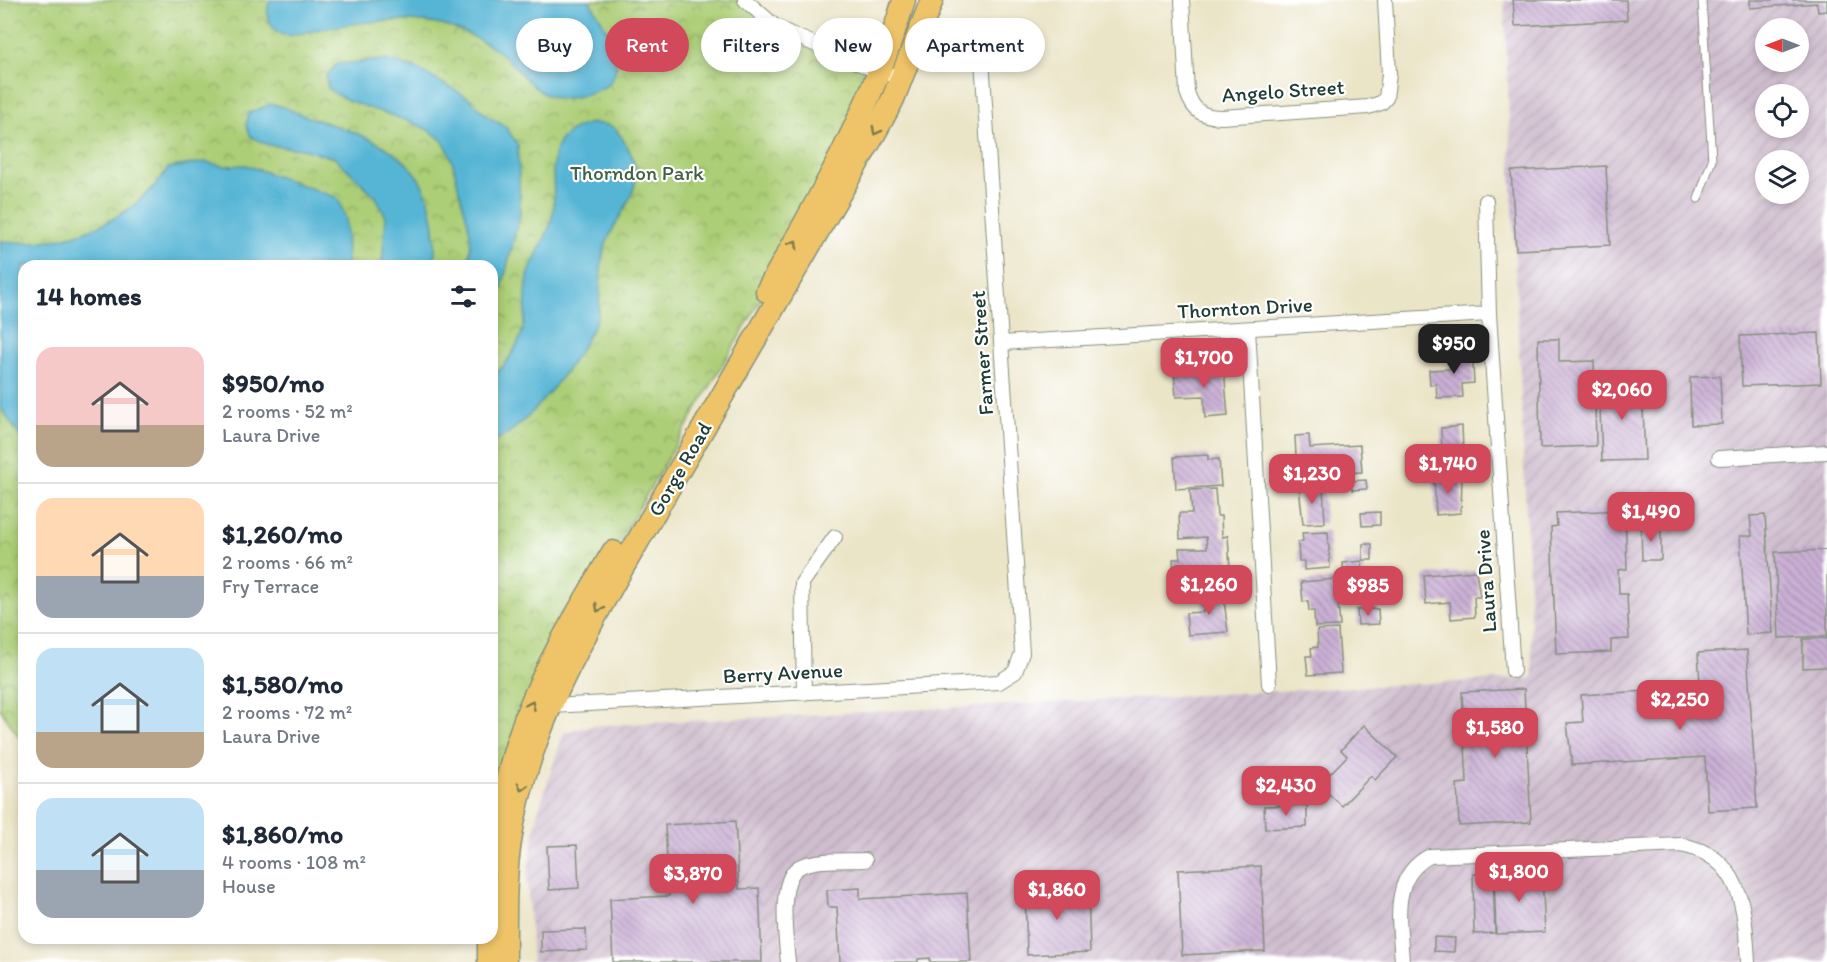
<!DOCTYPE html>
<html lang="en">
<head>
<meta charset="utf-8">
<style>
	body { margin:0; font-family:Itim,sans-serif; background:#f6f6f7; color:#1f2937; height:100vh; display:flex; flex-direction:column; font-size:22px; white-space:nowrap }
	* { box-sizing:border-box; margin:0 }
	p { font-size:20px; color:#747a83 }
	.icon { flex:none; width:33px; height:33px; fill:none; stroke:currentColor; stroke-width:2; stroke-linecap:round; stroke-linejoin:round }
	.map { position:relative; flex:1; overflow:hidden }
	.side { position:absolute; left:18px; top:260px; width:480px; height:684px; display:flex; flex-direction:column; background:#fff; border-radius:18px; box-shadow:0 3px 9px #0003 }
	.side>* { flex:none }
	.guide { position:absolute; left:516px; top:18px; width:570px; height:54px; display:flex; gap:12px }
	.needle { width:39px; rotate:270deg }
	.tools { position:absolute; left:1755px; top:18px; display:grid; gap:12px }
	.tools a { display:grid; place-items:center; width:54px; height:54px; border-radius:50%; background:#fff; box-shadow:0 3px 9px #0003; font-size:30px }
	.price { position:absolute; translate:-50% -51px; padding:0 14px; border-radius:12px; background:#d1495b; color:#fff; font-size:20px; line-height:39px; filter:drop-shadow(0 2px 3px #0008) }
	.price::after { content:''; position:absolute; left:50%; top:36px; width:18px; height:14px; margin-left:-9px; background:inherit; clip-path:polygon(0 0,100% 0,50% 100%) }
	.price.active { background:#222; color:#fff }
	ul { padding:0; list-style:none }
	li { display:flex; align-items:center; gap:18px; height:150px; padding:0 18px }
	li+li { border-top:2px solid #e0e1e3 }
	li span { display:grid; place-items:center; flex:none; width:168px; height:120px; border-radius:18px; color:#555 }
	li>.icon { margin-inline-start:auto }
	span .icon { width:72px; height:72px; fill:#fffc; stroke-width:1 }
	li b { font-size:26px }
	h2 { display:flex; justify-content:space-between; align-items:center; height:72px; padding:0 18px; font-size:26px }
	.chip { padding:0 21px; border-radius:27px; background:#fff; box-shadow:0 3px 9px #0003; font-size:21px; line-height:54px }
	.chip.active { background:#d1495b; color:#fff }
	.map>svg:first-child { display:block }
	.industrial { fill:url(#industrial-furrows); fill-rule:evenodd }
	.park { fill:url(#park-crowns); stroke:#668655; stroke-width:1.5 }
	.water { fill:#57b5d5; stroke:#3b7984; stroke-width:1.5 }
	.building { fill:url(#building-back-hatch) }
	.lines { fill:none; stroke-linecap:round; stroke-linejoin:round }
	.service-casing { stroke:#85917e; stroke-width:9 }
	.minor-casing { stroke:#85917e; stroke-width:16 }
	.primary-casing { stroke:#85917e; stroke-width:25 }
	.service { stroke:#fff; stroke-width:7 }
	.minor { stroke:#fff; stroke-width:14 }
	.primary { stroke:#efc469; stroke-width:22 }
	.oneway { stroke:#7d7a4c }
	.labels { text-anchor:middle; stroke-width:4.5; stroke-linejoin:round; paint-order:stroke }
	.street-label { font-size:21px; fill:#1f3d34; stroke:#fff }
	.park-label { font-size:21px; fill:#426144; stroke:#fff }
</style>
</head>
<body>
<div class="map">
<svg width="1827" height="962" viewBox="0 0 1827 962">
	<defs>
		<pattern id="industrial-furrows" width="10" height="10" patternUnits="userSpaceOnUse" patternTransform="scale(1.5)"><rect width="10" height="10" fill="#cfbdce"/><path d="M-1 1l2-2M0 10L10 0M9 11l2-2" fill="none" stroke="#b1a3b2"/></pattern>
		<pattern id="park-crowns" width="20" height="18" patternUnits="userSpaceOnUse" patternTransform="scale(1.5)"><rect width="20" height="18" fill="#acce76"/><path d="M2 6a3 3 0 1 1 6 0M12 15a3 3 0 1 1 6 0" fill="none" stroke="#8ba862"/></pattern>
		<pattern id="building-back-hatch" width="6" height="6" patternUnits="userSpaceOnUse" patternTransform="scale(1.5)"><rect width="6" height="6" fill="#cbb0d5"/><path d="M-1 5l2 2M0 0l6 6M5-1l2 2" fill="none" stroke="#a490ae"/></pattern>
	</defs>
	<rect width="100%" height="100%" fill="#fff"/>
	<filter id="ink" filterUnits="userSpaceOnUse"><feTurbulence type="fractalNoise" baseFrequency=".0167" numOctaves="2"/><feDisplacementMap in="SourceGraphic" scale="12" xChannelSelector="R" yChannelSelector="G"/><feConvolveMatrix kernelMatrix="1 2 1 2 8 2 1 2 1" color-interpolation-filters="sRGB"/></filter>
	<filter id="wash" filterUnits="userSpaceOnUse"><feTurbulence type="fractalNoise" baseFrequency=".008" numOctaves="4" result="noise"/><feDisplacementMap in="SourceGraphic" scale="24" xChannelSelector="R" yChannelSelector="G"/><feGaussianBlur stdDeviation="1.35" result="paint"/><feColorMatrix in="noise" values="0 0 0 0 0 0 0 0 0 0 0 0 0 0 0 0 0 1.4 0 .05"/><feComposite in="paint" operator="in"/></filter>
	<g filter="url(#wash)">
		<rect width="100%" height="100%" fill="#ebe5c8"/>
		<path class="industrial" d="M1504,0H1827V962H532L527,876L538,811L564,732L591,726L1533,678ZM1766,28H1798V62H1766ZM1766,94H1798V128H1766ZM1766,160H1798V194H1766Z"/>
		<path class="park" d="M0,0H745L756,11L877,71L821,197L579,610L492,803V266H24V744L0,709Z"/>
		<g class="water">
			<path d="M270,0H589C602,21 630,60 609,83C602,90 590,93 580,96C535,108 526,71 495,49C480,39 463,31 446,26C396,14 337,25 288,36C271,33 263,16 270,0Z"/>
			<path d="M384,60L415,68L469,98L488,117L505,126L518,145L520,214L492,328V266L467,265C475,241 468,222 461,198C456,181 455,162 446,146C430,117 349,110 328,88L326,76L337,64Z"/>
			<path d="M271,104C287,106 298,115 314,119C367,136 422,151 432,215C435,231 437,249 433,265H382L386,217L376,197L352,174L335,158L302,149L268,145L251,137L246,125L249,113Z"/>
			<path d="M592,123C617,125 615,127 627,146C653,190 615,211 604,250C598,271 602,293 598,314C590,345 524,435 492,441V378C506,365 522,342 524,323C527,306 524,290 529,273C536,252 550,234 553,213C558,176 537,135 592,123Z"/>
			<path d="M205,162L224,166L246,165L338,198L346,219L347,265L24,266V442L0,407V241C62,249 134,222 168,168Z"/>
		</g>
		<g id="blocks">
			<g class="building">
				<path d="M1513,0H1626L1627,20L1515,26Z"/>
				<path d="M1750,0H1827V11L1818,12L1817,3L1750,8Z"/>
				<path d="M1606,166L1610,245L1516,250L1511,171Z"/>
				<path d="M1819,333L1821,383L1742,386L1740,336Z"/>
				<path d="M1538,339H1559V362L1594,361L1596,446L1540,448Z"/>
				<path d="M1472,350L1474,383L1462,384L1463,397L1437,398L1436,384L1430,385L1429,370L1450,369L1449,352Z"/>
				<path d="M1224,368L1228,416L1205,418L1204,396L1176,397L1174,371Z"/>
				<path d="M1720,376L1722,424L1691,425L1690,377Z"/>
				<path d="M1642,381L1645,460L1602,461L1599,383Z"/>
				<path d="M1462,426L1464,473L1426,476L1425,452L1442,451L1441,428Z"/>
				<path d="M1309,435L1310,448L1360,445L1362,472L1297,476L1295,436Z"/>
				<path d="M1208,455V460L1219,459L1221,486L1176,489L1174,457Z"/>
				<path d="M1462,475L1461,513L1436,515L1434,477Z"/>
				<path d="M1366,480L1367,489L1352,490L1351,481Z"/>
				<path d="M1323,486L1325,523L1303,524L1299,487Z"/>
				<path d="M1215,489L1217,516H1221L1222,537L1228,536L1231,585L1199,587V574L1174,575L1173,559H1180L1179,548H1207L1206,537L1180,539L1179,513H1192L1190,490Z"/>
				<path d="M1625,510L1627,569L1618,570L1619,594H1627L1629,639L1611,640V652L1556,654L1551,527L1557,526L1556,513Z"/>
				<path d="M1380,512V525L1362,526L1361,513Z"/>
				<path d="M1765,515L1773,633L1746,635L1740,536H1752L1750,516Z"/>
				<path d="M1641,527H1661V560H1642Z"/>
				<path d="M1328,532L1330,568L1304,570V561H1299L1298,542L1303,541L1302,533Z"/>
				<rect x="1363" y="544" width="9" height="16"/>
				<path d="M1827,550V636L1779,638L1775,552Z"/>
				<path d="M1362,561L1363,574L1344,576L1343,563Z"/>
				<path d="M1476,571L1480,597H1474L1475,617L1451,619L1450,602L1426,604L1424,575Z"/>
				<path d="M1336,579L1340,626L1315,627L1314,611H1309L1308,601L1303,602L1301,582Z"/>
				<path d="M1223,592L1228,632L1188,635L1186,613L1203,612L1202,593Z"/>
				<path d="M1378,609L1379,624L1358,625L1357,610Z"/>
				<path d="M1338,629L1341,673L1308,675L1306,656H1312L1311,648L1318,647L1317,630Z"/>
				<path d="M1827,638V667L1803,668V639Z"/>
				<path d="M1747,650L1757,808L1708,811L1705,757L1572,765L1567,723L1583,722L1581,695L1645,691L1646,716L1702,713L1698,653Z"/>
				<path d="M1524,689L1531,822L1459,826L1457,784L1467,783L1462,692Z"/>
				<path d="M1364,725L1397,757L1375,780L1371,776L1342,806L1319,785L1347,756L1341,750Z"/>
				<path d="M1307,805V827L1265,829L1264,806Z"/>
				<path d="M735,821L739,889L759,888L762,962H613L610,899L669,896L665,825Z"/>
				<path d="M577,845L579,888L549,890L547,846Z"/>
				<path d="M1261,866L1265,951L1182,955L1178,870Z"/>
				<path d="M1542,873L1545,932L1496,934L1494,874Z"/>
				<path d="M1473,874H1493L1495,933L1474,934Z"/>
				<path d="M1088,887L1090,952L1027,955L1025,890Z"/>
				<path d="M860,888V899L967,893L971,962H930V958L918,959V962H840L837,907H828L827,890Z"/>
				<path d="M586,929L587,950L541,952V930Z"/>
				<path d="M1434,937L1455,938L1454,952L1434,951Z"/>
			</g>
		</g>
	</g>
	<g filter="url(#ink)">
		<use href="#blocks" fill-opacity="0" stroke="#85917e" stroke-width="1.5"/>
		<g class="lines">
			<g class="service-casing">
				<path id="service" d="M1698,199L1712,160L1702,0"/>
			</g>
			<g class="minor-casing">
				<g id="minor">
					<path d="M745,0L777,28L877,71L902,78"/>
					<path d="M1182,0L1187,92C1193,111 1202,117 1222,117L1368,107L1381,103L1386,98L1389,74L1385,0"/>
					<path d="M1486,201L1489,314L1513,671"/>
					<path d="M1248,329L1269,684"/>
					<path d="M1002,343L1489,314"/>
					<path d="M1719,458L1827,452"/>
					<path d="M804,693L802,583L835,537"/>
					<path d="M551,706L999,682L1015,672L1022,653L980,30"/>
					<path d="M788,962C786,940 777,880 799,867C816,858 846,861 865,860"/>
					<path d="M1402,962C1400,923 1389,877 1430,856L1681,845C1743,856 1745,911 1748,962"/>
				</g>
			</g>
			<g class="primary-casing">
				<g id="primary">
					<path d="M767,291C820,198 874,103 904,0"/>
					<path d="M492,862C499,812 509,762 527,714C549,658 583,604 613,552"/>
					<path d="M489,938V962"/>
					<path d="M505,962C505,924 504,886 509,848C522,749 569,662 617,577L873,136L893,99L932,0"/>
				</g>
			</g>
			<use href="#service" class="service"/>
			<use href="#minor" class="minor"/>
			<use href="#primary" class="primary"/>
		</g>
		<defs><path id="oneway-chevron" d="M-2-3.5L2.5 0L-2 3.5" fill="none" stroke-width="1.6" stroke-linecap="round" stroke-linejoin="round" transform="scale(1.5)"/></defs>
		<g class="oneway">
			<use href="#oneway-chevron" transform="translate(876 131) rotate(118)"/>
			<use href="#oneway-chevron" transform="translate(794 244) rotate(-60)"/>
			<use href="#oneway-chevron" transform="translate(599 608) rotate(119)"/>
			<use href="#oneway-chevron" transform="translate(531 705) rotate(-65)"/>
			<use href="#oneway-chevron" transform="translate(522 787) rotate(105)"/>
		</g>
	</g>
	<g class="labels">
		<g class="street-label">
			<text transform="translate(1283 91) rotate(-4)" y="7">Angelo Street</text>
			<text transform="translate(1245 308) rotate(-3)" y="7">Thornton Drive</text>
			<text transform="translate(982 353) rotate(-94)" y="7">Farmer Street</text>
			<text transform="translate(680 469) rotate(-60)" y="7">Gorge Road</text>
			<text transform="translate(1486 581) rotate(-94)" y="7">Laura Drive</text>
			<text transform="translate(783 673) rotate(-3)" y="7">Berry Avenue</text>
		</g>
		<g class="park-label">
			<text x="637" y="180">Thorndon Park</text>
		</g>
	</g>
</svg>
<div class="tools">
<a><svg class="needle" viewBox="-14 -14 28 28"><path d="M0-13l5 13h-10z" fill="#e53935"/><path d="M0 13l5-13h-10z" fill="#747a83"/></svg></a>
<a><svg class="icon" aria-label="locate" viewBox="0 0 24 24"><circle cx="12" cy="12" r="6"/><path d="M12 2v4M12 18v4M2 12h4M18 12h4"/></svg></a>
<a><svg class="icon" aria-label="layers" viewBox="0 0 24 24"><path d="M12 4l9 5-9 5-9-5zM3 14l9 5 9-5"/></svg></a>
</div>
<b class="price active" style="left:1454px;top:375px">$950</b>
<b class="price" style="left:1204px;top:389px">$1,700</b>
<b class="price" style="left:1622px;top:421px">$2,060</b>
<b class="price" style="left:1448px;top:495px">$1,740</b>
<b class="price" style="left:1312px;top:505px">$1,230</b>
<b class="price" style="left:1651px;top:543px">$1,490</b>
<b class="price" style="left:1209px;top:616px">$1,260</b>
<b class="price" style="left:1368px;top:617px">$985</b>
<b class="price" style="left:1680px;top:731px">$2,250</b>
<b class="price" style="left:1495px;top:759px">$1,580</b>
<b class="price" style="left:1286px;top:817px">$2,430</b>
<b class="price" style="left:1519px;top:903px">$1,800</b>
<b class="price" style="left:693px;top:905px">$3,870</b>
<b class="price" style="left:1057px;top:921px">$1,860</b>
<div class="guide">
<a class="chip">Buy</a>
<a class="chip active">Rent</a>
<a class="chip">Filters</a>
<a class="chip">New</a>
<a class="chip">Apartment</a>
</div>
<section class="side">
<h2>14 homes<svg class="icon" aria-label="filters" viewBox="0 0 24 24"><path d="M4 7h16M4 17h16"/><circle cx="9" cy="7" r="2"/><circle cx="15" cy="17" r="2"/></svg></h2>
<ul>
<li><span style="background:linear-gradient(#f6c9c9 65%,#b9a48a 0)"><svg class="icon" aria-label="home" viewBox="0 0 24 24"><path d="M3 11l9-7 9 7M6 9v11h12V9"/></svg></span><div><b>$950/mo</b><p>2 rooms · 52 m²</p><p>Laura Drive</p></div></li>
<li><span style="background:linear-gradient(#ffd9b3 65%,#9aa5b1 0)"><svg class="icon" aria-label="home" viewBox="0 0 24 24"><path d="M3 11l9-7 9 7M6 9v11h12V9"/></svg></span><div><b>$1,260/mo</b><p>2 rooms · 66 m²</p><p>Fry Terrace</p></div></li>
<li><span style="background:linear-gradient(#bfe0f5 70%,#b9a48a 0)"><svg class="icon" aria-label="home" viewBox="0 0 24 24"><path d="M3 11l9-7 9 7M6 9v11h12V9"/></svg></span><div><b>$1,580/mo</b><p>2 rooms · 72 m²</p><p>Laura Drive</p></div></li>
<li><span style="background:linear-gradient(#bfe0f5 60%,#9aa5b1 0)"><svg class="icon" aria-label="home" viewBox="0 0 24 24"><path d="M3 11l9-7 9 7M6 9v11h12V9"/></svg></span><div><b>$1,860/mo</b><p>4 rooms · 108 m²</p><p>House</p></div></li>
</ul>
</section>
</div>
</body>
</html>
